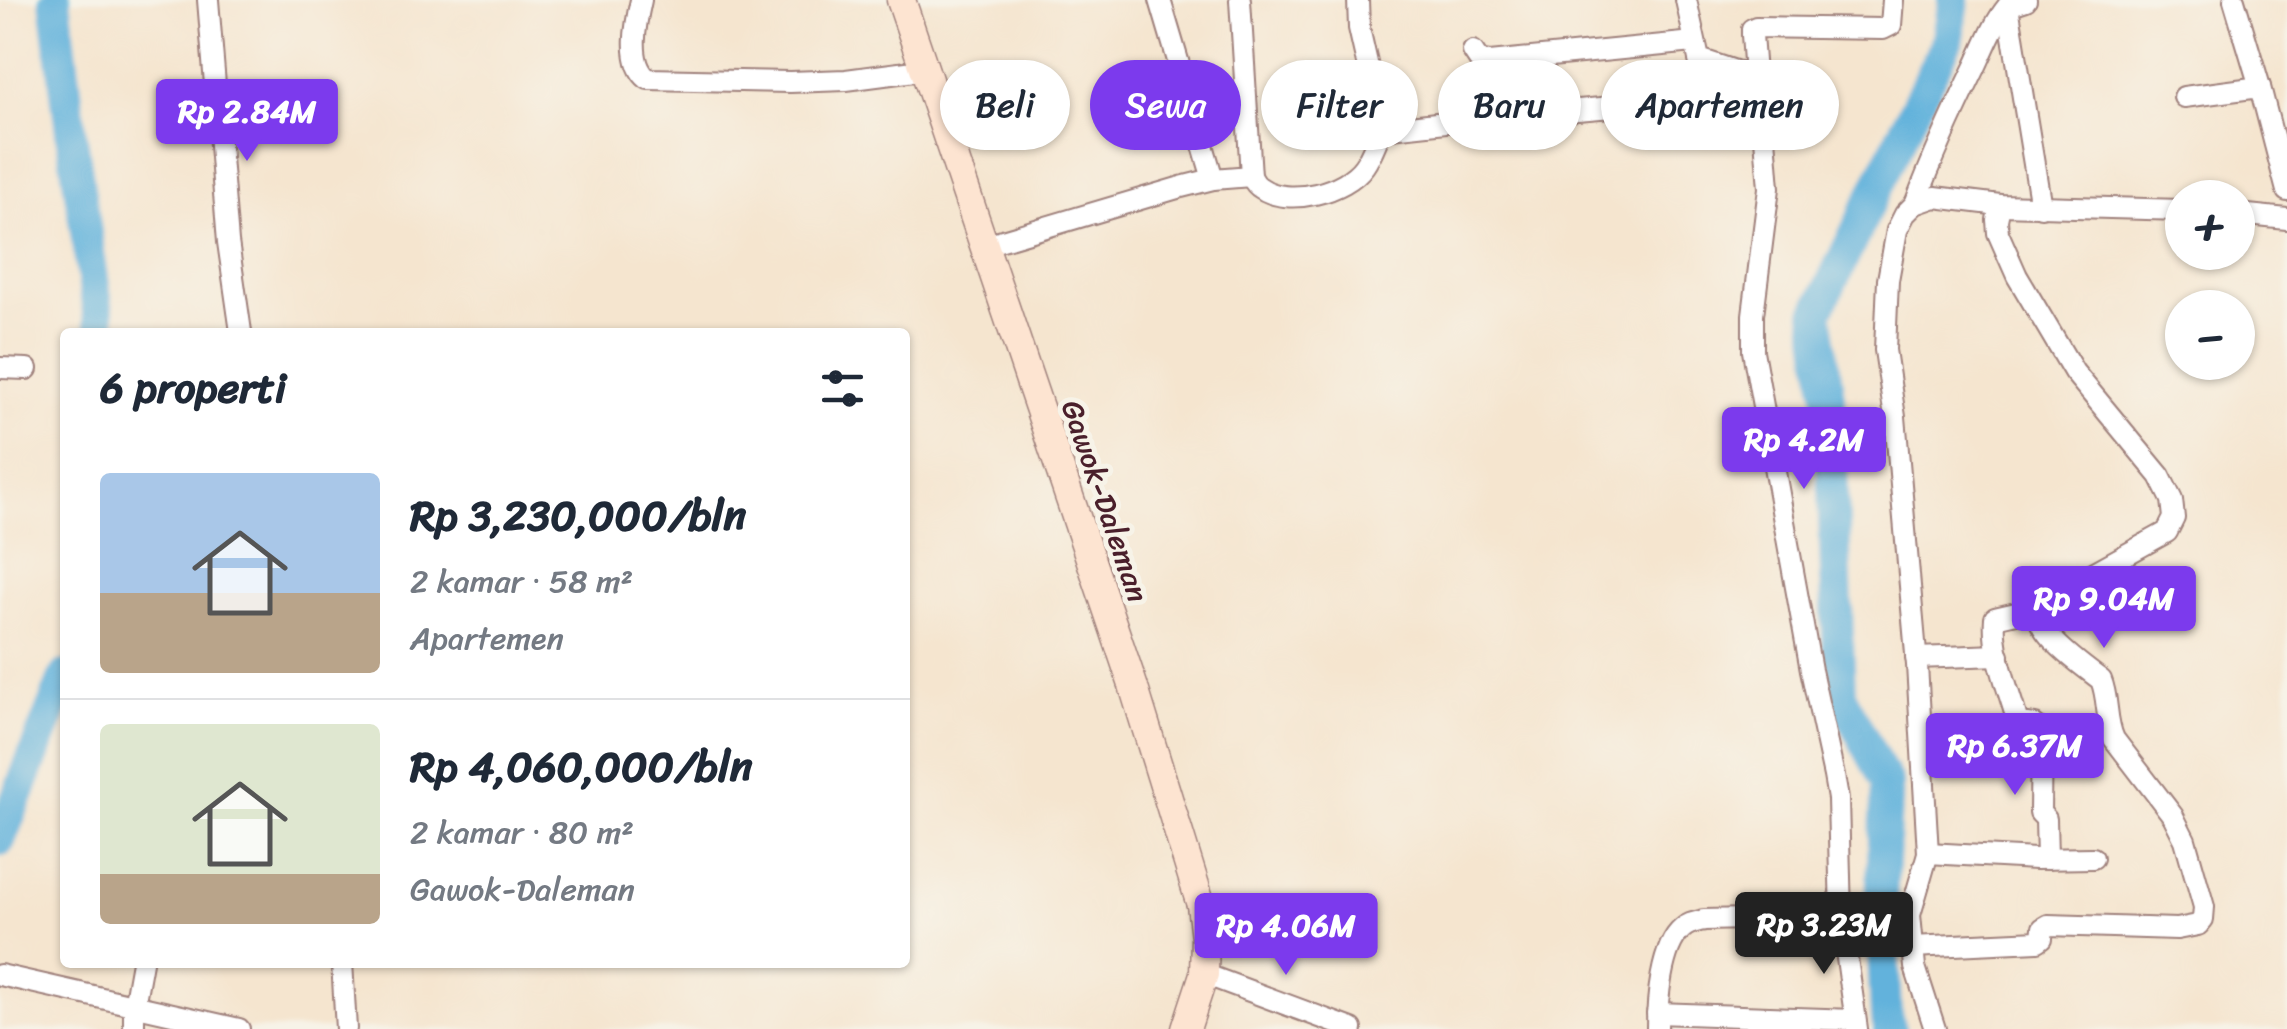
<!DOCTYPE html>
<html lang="id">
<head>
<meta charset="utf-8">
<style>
	body { margin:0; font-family:Sriracha,sans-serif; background:#f2f2f3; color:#1f2937; height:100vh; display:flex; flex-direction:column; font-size:38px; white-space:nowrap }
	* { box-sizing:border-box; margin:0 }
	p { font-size:32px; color:#747a83 }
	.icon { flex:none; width:55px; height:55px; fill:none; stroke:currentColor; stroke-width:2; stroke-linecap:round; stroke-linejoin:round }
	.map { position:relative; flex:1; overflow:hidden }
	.sheet { position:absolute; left:60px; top:328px; width:850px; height:640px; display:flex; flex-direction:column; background:#fff; border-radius:10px; box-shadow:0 2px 8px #0004 }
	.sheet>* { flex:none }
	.hud { position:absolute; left:940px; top:60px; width:950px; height:90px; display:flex; gap:20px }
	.controls { position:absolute; left:2165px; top:180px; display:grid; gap:20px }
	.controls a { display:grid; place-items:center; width:90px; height:90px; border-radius:50%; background:#fff; box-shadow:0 2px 8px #0004; font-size:50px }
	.price { position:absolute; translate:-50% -85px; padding:0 22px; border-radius:10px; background:#7c3aed; color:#fff; font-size:32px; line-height:65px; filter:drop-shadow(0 2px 5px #0008) }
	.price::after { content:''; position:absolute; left:50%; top:60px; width:30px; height:22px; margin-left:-15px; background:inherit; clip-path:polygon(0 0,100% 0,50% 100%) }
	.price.current { background:#222; color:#fff }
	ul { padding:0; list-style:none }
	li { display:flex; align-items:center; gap:30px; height:250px; padding:0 40px }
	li+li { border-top:2px solid #e0e1e3 }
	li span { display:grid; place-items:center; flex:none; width:280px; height:200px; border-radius:10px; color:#555 }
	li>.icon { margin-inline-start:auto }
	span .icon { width:120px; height:120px; fill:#fffc; stroke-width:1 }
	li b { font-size:42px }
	h2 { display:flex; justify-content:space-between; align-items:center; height:120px; padding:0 40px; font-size:42px }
	.pill { padding:0 35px; border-radius:45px; background:#fff; box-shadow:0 2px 8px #0004; font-size:35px; line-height:90px }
	.pill.current { background:#7c3aed; color:#fff }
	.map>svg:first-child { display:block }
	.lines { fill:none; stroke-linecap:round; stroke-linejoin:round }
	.river { stroke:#62b2dc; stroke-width:32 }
	.street-casing { stroke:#a0827d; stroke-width:24 }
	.secondary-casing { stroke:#a0827d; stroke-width:31 }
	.street { stroke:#fff; stroke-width:20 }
	.secondary { stroke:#fde4d1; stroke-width:28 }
	.labels { text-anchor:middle; stroke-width:10; stroke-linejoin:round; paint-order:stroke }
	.street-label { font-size:30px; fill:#4a1f2b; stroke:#f7f3e8 }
</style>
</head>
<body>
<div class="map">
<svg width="2287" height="1029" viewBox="0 0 2287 1029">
	<rect width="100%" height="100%" fill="#f7f3e8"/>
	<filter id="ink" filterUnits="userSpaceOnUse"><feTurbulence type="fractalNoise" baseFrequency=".01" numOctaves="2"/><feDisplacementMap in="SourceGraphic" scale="20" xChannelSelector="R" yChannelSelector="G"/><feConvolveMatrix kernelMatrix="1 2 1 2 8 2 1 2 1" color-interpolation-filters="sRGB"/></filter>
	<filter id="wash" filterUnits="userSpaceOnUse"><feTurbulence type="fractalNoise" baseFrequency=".0048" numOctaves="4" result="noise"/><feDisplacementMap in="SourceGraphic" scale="40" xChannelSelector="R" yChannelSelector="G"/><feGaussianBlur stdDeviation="2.25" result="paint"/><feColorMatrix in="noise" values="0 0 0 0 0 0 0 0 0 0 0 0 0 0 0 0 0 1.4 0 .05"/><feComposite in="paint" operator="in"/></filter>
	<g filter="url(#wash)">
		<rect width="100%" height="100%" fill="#f5e5cf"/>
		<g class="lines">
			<g class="river">
				<path d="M55,0L71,132L101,332"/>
				<path d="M0,840L65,676"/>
				<path d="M1890,1029L1886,1016L1881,901L1887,783L1840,695L1830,405L1817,313L1948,39L1954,0"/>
			</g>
		</g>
	</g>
	<g filter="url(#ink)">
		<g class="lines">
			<g class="street-casing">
				<g id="street">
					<path d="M208,0L228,242L241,332"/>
					<path d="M641,0C636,22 627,63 648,79L790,82L846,80L922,70"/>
					<path d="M1160,0L1213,179"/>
					<path d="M1240,0L1251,176C1253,180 1257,186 1261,188C1288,207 1346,192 1364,166C1372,155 1376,141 1382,129"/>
					<path d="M1358,0L1359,28L1382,129L1464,120L1691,100C1707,90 1701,74 1699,59"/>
					<path d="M1686,0L1699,59L1735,71L1755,74"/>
					<path d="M2026,0L2008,6L2041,207"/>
					<path d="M2234,0L2260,87L2287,191"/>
					<path d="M1473,51L1479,60L1490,62L1694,42"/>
					<path d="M2184,97L2260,87"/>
					<path d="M1915,204C1933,157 1953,113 1975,68C1985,47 1993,24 2008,6"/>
					<path d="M2238,214L2287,219"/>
					<path d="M982,246L1181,187L1213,179L1251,176"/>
					<path d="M0,368L27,369"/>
					<path d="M2038,608L1999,617L1995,618C1992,652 2009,690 2018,723L2035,725L2041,731L2040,813L2046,819L2047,859"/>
					<path d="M1916,658L1999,655"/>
					<path d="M1928,853L2036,859L2093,858"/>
					<path d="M1912,947L2038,941L2042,938L2043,928L2048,925L2177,929L2198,925L2203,919L2204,907L2185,840L2173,816L2114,739C2105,720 2109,699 2101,680C2084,667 2038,635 2038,613C2038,607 2042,604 2046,599L2167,532L2174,518L2172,500L2160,476L2074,372L2017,276L1998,233L1997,220L2000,205"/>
					<path d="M342,962L346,1029"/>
					<path d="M1204,974L1352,1029"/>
					<path d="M0,975L239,1029"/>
					<path d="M1657,1013L1854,1020"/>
					<path d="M134,1029V1006L142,962"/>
					<path d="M1657,1029C1657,1002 1661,947 1682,929C1688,923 1696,922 1704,920L1910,915"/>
					<path d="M1857,1029L1841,916L1838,799L1834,776L1811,670L1753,351V315L1769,188L1764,125L1755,74L1752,35V29L1756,27L1883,29L1891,25L1893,0"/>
					<path d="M1935,1029L1915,967L1910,915L1928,853L1917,665L1895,417L1885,350L1888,280L1897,230L1905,214L1915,204L1935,197L2000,205L2182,210"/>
				</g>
			</g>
			<g class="secondary-casing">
				<path id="secondary" d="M901,0L1133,685L1201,905L1205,937L1204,974L1186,1029"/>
			</g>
			<use href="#street" class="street"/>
			<use href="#secondary" class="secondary"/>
		</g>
	</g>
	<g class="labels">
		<g class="street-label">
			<text transform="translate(1105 501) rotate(71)" y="10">Gawok-Daleman</text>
		</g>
	</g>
</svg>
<div class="controls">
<a>+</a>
<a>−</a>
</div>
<b class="price" style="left:247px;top:164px">Rp 2.84M</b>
<b class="price" style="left:1804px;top:492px">Rp 4.2M</b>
<b class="price" style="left:2104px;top:651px">Rp 9.04M</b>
<b class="price" style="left:2015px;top:798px">Rp 6.37M</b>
<b class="price current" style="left:1824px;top:977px">Rp 3.23M</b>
<b class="price" style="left:1286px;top:978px">Rp 4.06M</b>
<div class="hud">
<a class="pill">Beli</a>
<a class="pill current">Sewa</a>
<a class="pill">Filter</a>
<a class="pill">Baru</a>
<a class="pill">Apartemen</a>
</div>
<section class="sheet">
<h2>6 properti<svg class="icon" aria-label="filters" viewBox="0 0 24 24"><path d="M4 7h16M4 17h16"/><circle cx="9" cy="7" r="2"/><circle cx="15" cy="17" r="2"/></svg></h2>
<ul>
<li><span style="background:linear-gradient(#a9c7e8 60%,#b9a48a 0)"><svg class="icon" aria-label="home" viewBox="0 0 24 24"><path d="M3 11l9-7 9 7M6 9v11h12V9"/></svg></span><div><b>Rp 3,230,000/bln</b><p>2 kamar · 58 m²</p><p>Apartemen</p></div></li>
<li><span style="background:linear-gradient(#dfe7d0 75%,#b9a48a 0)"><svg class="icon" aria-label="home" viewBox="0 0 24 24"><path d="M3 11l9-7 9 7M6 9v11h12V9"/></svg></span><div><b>Rp 4,060,000/bln</b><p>2 kamar · 80 m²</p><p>Gawok-Daleman</p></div></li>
</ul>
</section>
</div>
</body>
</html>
